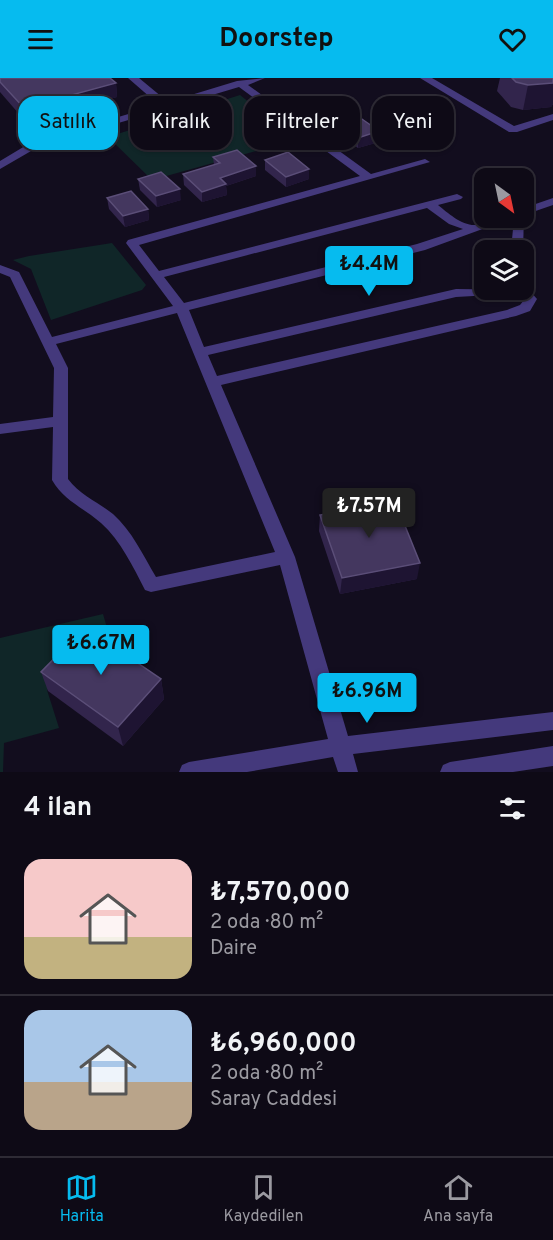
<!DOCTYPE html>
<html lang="tr">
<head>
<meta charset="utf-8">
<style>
	body { margin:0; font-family:Overpass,sans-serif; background:#17131f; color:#f1f3f6; height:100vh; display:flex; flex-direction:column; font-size:22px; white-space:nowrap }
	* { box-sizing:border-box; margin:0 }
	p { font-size:20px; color:#9b9aa1 }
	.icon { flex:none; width:33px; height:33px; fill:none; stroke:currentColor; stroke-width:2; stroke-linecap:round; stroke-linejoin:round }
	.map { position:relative; height:694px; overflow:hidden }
	.panel { display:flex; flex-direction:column; background:#0e0a16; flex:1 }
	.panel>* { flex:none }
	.banner { position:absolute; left:18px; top:18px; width:518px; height:54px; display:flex; gap:12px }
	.needle { width:39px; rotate:147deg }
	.tools { position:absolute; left:474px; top:90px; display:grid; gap:12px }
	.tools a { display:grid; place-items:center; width:60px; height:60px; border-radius:12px; background:#0e0a16; box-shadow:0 2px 4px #0004,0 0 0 2px #2e2b35; font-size:30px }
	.price { position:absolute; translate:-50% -51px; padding:0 14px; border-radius:6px; background:#06bbef; color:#111; font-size:20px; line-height:39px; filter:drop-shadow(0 2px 3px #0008) }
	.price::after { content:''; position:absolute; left:50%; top:36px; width:18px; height:14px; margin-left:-9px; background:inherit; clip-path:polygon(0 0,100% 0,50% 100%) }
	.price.active { background:#222; color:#fff }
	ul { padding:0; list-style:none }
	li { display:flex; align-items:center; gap:18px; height:150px; padding:0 24px }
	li+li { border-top:2px solid #2e2b35 }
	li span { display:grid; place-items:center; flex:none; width:168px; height:120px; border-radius:18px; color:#555 }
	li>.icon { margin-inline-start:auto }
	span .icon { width:72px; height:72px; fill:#fffc; stroke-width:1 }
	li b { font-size:26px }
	h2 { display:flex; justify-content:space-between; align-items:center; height:72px; padding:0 24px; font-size:26px }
	.tag { padding:0 21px; border-radius:18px; background:#0e0a16; box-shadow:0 2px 4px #0004,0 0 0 2px #2e2b35; font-size:21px; line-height:54px }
	.tag.active { background:#06bbef; color:#111 }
	header { display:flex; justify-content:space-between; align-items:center; height:78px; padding:0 24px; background:#06bbef; color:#111; font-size:27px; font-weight:700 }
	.menu { display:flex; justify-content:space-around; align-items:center; height:84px; border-top:2px solid #2e2b35; background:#0e0a16; font-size:16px; color:#9b9aa1 }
	.menu a { display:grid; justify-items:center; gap:3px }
	.menu .active { color:#06bbef }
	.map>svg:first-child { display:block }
	.green { fill:#102628 }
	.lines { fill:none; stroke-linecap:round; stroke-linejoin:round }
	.minor { fill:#44397c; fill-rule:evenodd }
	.wall { fill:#32254c }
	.shaded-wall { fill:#1e1432 }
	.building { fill:#44375f; stroke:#5b4e78; stroke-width:1.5 }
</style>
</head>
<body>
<header><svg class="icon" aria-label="menu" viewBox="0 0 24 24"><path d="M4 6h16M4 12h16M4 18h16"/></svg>Doorstep<svg class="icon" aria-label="heart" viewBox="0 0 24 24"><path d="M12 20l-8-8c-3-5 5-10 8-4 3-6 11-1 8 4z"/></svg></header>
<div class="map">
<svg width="553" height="694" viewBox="0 0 553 694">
	<rect width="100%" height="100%" fill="#120d1e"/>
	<g class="green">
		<path d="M240,17L296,62L152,102L108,59Z"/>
		<path d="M112,165L146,207L142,212L51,242L31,191L13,182L29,178Z"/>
		<path d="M103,536L110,560L96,558L47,612L59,650L4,665L3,694H0V560Z"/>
	</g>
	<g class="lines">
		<g class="minor">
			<path d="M128,0H139L168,24L237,3L265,0L248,7L371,96L425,81L430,84L139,167L159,193L457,116L463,119L461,121L438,127C448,135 462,148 476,147C490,146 497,138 513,140L425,172L189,232L204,269L456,211L523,212L530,213L537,221L530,233L516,238L221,307L295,479L348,658L553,634V652L353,676L358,694H338L333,679L247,694H179L182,687L189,684L328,661L280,487L151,514L145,512C133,489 121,463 101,445C84,430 64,423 52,402L53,349L0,356V346L53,339L54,290L10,199L0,195V187L19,194L52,259L173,228L126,165L128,162L360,98L239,9L38,69L0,91V83L30,65L159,27ZM427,130L449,146L463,151L417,166L184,225L164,199ZM509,216L524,222L520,227L507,232L217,298L208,277L456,219ZM177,235L275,474L156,499C143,477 132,453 113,436C98,424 80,417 68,401V290L56,266Z"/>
			<path d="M420,0H432L514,48L553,36V42L517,54H509Z"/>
			<path d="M553,120V127L524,137V130Z"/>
			<path d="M524,138L523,172H511L514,140Z"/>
			<path d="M553,668V688L513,694H440L443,687L450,684Z"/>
		</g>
	</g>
	<g class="wall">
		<path d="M0,0L116,5L117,19L26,44L0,14Z"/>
		<path d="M500,0H553V26L551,29L523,32L511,29L497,13Z"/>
		<path d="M338,45L379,53V64L358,70L338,55Z"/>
		<path d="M213,79L256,98L226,108L227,117L202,124L184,107L183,96L214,87Z"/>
		<path d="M265,82L309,91V101L286,109L265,92Z"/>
		<path d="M138,101L181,122L157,129L140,112Z"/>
		<path d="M107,120L148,131L149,142L125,149L109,131Z"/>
		<path d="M320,437L417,501L340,516L319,453Z"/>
		<path d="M41,594L161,601L164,621L123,668L48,613Z"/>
	</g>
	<g class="shaded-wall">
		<path d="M116,5L117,19L26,44L24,30Z"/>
		<path d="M553,5V26L551,29L523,32L528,7Z"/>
		<path d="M379,53V64L358,70V60Z"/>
		<path d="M256,88V98L226,108L227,117L202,124V114L220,100Z"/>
		<path d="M309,91V101L286,109V99Z"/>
		<path d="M180,111L181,122L157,129L156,118Z"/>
		<path d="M148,131L149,142L125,149L123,138Z"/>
		<path d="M420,485L417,501L340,516L342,500Z"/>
		<path d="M161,601L164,621L123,668L118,649Z"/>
	</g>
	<g class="building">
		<path d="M0,0H110L116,5L24,30L0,4Z"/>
		<path d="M512,0H553V5L528,7L516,4Z"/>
		<path d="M359,39L379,53L358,60L338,45Z"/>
		<path d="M237,72L256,88L220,100L226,106L202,114L183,96L220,85L213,79Z"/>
		<path d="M288,74L309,91L286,99L265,82Z"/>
		<path d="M161,94L180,111L156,118L138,101Z"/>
		<path d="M131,113L148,131L123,138L107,120Z"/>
		<path d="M395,423L420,485L342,500L320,437Z"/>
		<path d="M85,549L161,601L118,649L41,594Z"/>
	</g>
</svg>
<div class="tools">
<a><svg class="needle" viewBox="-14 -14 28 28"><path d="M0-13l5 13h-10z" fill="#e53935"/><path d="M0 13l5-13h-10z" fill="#9b9aa1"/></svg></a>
<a><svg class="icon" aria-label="layers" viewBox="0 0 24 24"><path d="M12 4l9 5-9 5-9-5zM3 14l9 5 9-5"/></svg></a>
</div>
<b class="price" style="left:369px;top:219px">₺4.4M</b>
<b class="price active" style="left:369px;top:461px">₺7.57M</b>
<b class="price" style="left:101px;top:598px">₺6.67M</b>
<b class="price" style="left:367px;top:646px">₺6.96M</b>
<div class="banner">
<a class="tag active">Satılık</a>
<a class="tag">Kiralık</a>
<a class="tag">Filtreler</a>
<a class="tag">Yeni</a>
</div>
</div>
<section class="panel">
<h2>4 ilan<svg class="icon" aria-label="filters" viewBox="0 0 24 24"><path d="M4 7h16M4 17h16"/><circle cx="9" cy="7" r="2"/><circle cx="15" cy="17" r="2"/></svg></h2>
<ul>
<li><span style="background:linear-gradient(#f6c9c9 65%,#c2b280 0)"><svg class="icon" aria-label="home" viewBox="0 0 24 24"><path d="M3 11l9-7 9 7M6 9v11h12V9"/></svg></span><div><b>₺7,570,000</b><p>2 oda · 80 m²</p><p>Daire</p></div></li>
<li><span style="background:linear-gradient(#a9c7e8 60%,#b9a48a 0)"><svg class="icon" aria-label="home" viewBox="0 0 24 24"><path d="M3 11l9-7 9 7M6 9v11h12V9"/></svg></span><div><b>₺6,960,000</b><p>2 oda · 80 m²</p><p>Saray Caddesi</p></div></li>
</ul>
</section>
<nav class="menu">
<a class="active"><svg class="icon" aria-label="map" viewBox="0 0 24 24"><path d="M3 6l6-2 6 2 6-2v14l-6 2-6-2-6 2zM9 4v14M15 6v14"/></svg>Harita</a>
<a><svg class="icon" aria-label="saved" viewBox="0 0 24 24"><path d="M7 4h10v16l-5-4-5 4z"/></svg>Kaydedilen</a>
<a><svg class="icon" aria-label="home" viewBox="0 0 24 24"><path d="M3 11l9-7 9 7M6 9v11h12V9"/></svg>Ana sayfa</a>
</nav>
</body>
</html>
